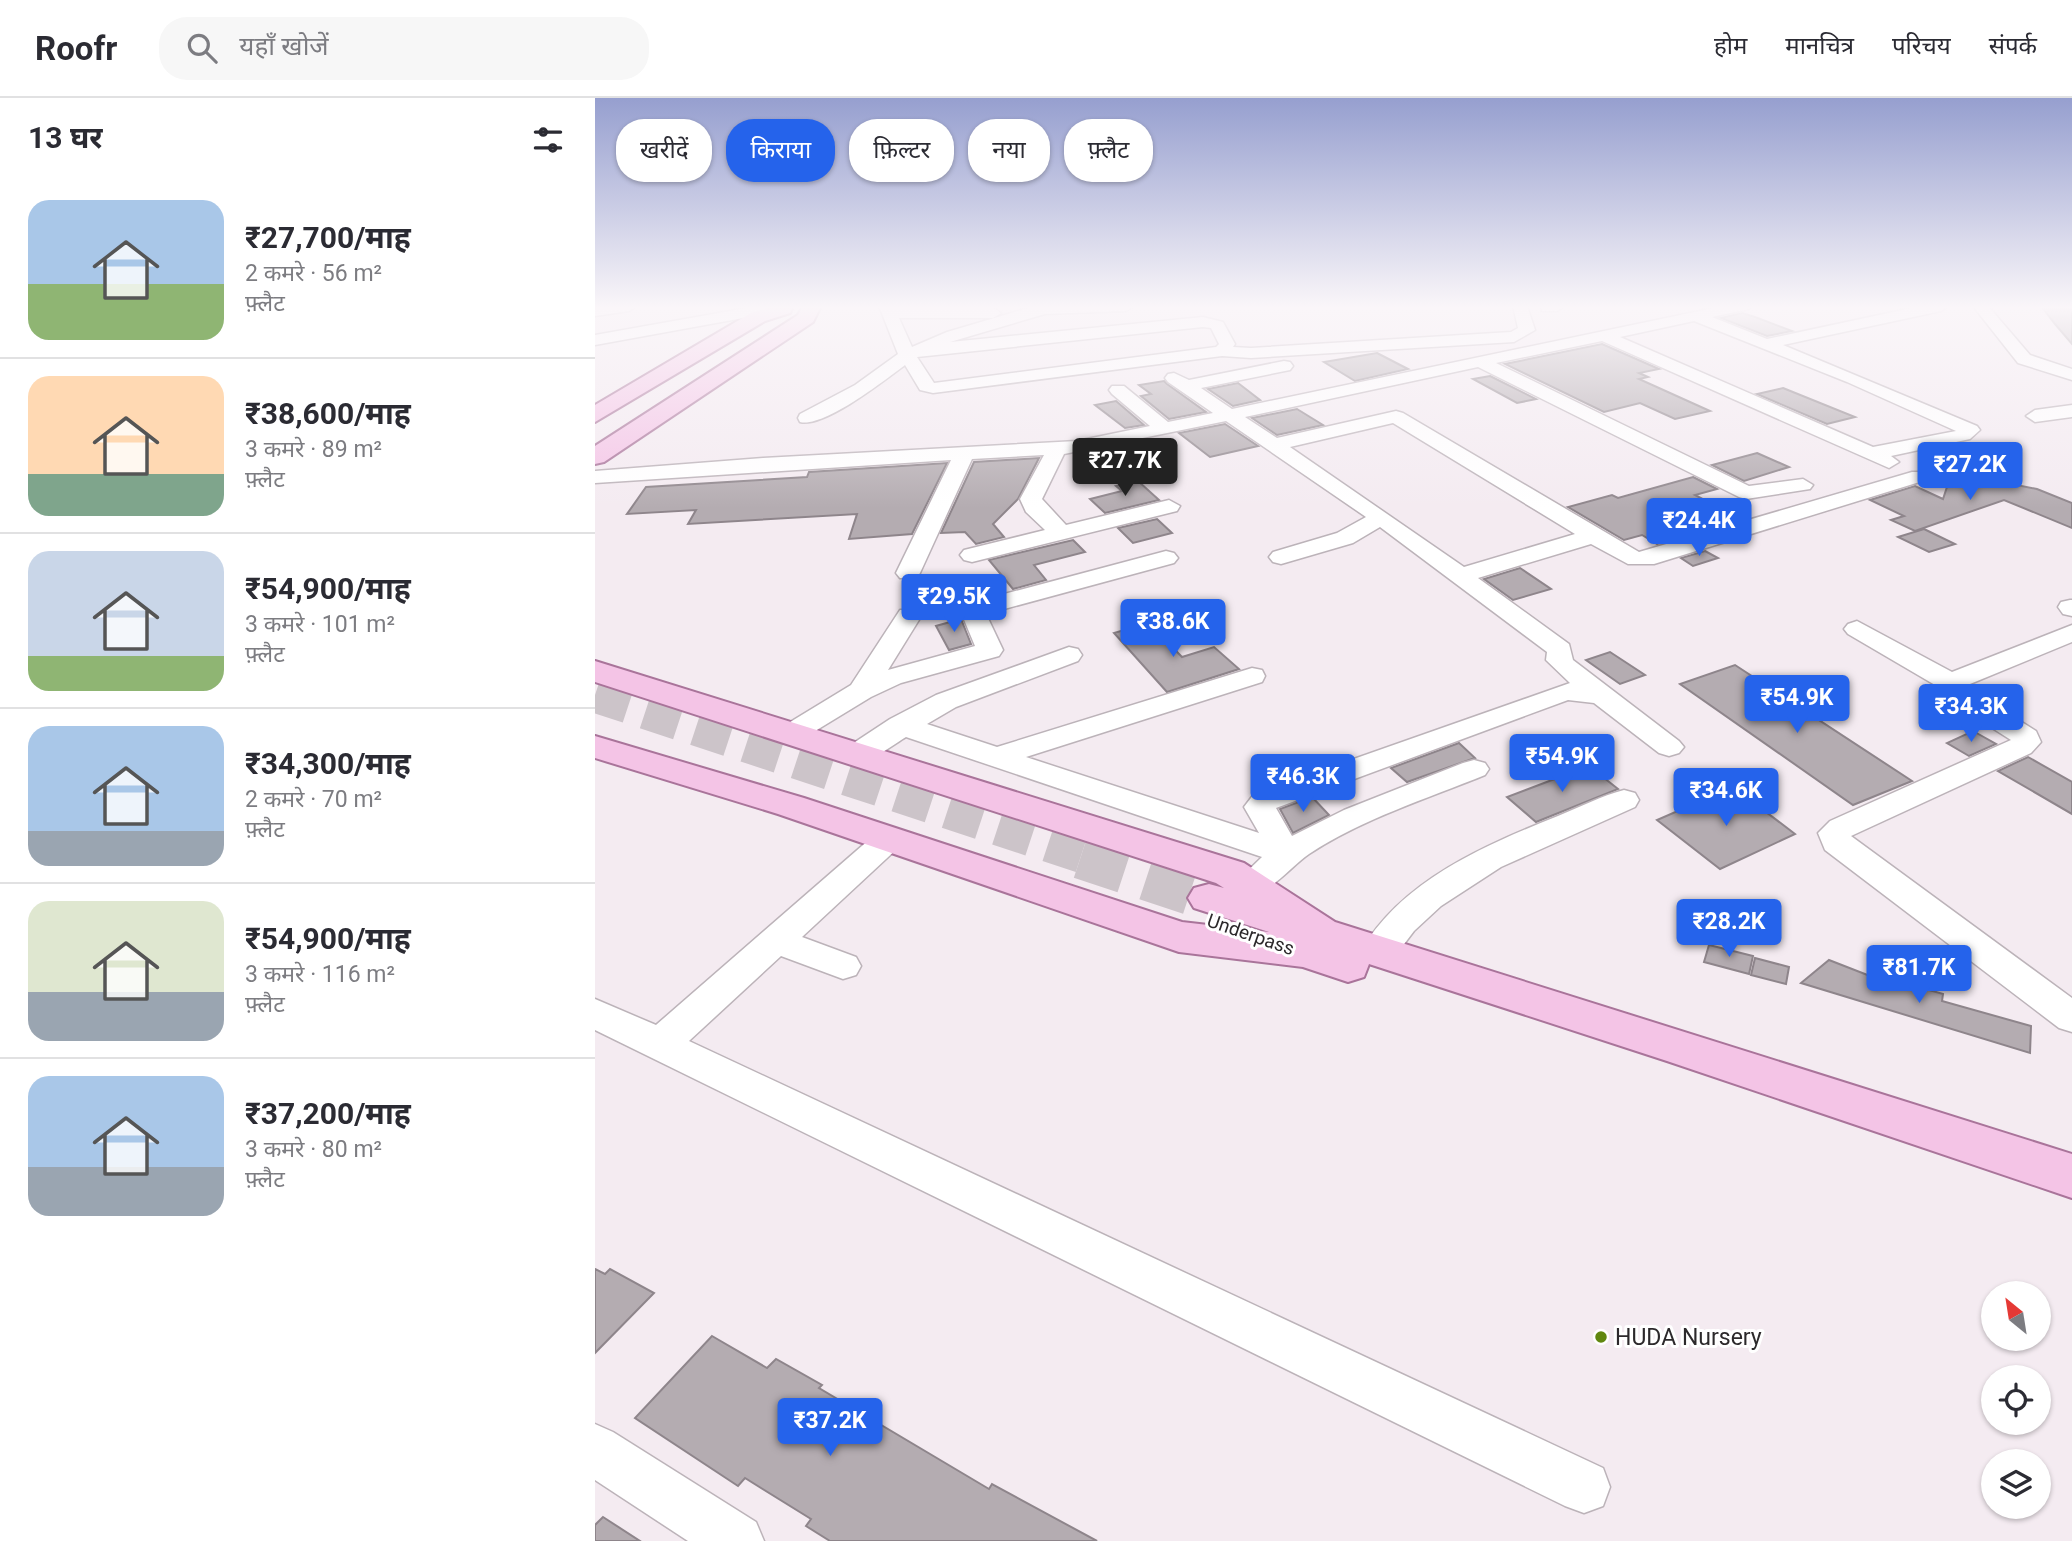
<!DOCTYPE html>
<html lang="hi">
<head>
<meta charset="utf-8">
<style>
	body { margin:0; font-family:Roboto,"Noto Sans Devanagari",sans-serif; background:#f7f7f7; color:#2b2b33; height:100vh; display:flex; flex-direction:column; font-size:26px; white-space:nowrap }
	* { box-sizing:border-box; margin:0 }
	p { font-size:23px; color:#7c7c81 }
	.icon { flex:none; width:38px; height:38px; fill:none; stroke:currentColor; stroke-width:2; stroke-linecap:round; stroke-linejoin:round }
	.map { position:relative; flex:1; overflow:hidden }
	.panel { display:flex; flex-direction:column; background:#fff; width:595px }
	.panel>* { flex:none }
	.banner { position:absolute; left:21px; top:21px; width:665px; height:63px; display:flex; gap:14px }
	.needle { width:46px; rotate:330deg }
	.buttons { position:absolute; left:1386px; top:1183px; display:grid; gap:14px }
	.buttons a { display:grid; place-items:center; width:70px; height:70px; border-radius:50%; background:#fff; box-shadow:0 2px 5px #0004; font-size:35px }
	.price { position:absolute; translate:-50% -60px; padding:0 16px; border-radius:7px; background:#2563eb; color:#fff; font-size:23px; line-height:46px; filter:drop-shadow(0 2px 4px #0008) }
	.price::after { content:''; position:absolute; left:50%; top:42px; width:21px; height:16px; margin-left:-10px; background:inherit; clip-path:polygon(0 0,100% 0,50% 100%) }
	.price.selected { background:#222; color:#fff }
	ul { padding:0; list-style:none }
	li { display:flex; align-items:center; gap:21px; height:175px; padding:0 28px }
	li+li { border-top:2px solid #e1e1e2 }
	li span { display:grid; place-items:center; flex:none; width:196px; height:140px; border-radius:21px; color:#555 }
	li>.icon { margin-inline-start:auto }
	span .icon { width:84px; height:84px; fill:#fffc; stroke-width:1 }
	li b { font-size:30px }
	h2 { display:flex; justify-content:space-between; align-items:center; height:84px; padding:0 28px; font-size:30px }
	.tag { padding:0 24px; border-radius:28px; background:#fff; box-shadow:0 2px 5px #0004; font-size:24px; line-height:63px }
	.tag.selected { background:#2563eb; color:#fff }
	header { display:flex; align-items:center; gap:42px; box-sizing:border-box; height:98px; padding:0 35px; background:#fff; border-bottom:2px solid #e1e1e2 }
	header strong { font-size:33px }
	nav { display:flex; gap:38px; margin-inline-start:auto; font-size:24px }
	.search { width:490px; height:63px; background:#f7f7f7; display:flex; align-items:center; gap:18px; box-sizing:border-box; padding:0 24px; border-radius:28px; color:#7c7c81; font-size:26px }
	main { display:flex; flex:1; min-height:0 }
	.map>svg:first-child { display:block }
	.building { fill:#b4acb1; stroke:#8e858b; stroke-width:2 }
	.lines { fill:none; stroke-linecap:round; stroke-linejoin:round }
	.major-tunnel-far1 { stroke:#ccc4c9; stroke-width:35; stroke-dasharray:35 18; stroke-linecap:butt }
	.major-tunnel { stroke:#ccc4c9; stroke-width:46; stroke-dasharray:46 23; stroke-linecap:butt }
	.minor-casing { stroke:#bcb3b9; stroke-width:3 }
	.major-casing { stroke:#a9749a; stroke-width:4 }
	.minor { fill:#fff; fill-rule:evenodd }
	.major { fill:#f4c4e6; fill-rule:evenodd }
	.poi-dot { fill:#60870f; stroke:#fff; stroke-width:2.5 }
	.labels { text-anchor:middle; stroke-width:6; stroke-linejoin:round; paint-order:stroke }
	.street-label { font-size:19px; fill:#2c292b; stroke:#fff }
	.near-poi-label { font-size:23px; fill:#2c292b; stroke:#fff; text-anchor:start }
</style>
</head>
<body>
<header>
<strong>Roofr</strong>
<div class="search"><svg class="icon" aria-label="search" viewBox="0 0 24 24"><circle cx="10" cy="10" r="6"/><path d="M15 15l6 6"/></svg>यहाँ खोजें</div>
<nav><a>होम</a><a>मानचित्र</a><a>परिचय</a><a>संपर्क</a></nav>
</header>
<main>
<section class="panel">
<h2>13 घर<svg class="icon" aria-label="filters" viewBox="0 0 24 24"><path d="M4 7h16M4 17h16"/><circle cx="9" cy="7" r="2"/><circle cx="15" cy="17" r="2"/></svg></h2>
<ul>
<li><span style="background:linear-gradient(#a9c7e8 60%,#8fb573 0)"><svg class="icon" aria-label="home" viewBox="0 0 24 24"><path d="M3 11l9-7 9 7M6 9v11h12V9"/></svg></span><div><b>₹27,700/माह</b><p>2 कमरे · 56 m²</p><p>फ़्लैट</p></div></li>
<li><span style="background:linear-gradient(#ffd9b3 70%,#7fa58c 0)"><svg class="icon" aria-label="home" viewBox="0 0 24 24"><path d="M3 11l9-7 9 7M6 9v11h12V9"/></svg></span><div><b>₹38,600/माह</b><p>3 कमरे · 89 m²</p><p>फ़्लैट</p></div></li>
<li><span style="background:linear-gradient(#c9d6e8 75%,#8fb573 0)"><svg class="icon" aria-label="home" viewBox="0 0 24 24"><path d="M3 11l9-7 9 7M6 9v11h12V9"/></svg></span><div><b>₹54,900/माह</b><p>3 कमरे · 101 m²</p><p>फ़्लैट</p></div></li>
<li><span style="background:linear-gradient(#a9c7e8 75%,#9aa5b1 0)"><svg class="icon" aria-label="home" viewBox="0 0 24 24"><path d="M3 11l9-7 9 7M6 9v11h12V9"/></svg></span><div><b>₹34,300/माह</b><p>2 कमरे · 70 m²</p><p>फ़्लैट</p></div></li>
<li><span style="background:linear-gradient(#dfe7d0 65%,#9aa5b1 0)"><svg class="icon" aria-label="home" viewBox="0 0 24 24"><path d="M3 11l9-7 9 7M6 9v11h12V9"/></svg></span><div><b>₹54,900/माह</b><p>3 कमरे · 116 m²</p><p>फ़्लैट</p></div></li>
<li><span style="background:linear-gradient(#a9c7e8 65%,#9aa5b1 0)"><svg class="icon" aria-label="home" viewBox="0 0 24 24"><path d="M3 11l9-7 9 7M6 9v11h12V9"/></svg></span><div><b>₹37,200/माह</b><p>3 कमरे · 80 m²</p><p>फ़्लैट</p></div></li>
</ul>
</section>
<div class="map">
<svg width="1477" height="1443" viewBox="0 0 1477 1443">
	<rect width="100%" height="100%" fill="#f4ebf1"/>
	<g class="building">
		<path d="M1446,208H1477V246L1460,226Z"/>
		<path d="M1147,215L1160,219L1197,233L1172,238L1126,220Z"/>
		<path d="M1007,246L1064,271L1044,275L1053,279L1044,281L1115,313L1080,321L1045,305L1009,314L910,266Z"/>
		<path d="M782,255L813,271L760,283L729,264Z"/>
		<path d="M895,278L941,301L922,305L878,281Z"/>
		<path d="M569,283L572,286L611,314L574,321L546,298L556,296L544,287Z"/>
		<path d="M643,285L665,302L638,308L613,291Z"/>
		<path d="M1188,290L1260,319L1232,326L1162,296Z"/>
		<path d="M521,303L549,327L530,330L500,307Z"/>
		<path d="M702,311L728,327L682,337L657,320Z"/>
		<path d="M630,326L663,348L615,359L584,335Z"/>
		<path d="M1162,355L1194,369L1149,383L1117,367Z"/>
		<path d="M444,360L423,401L398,426L409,439L381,446L370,434L346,435L379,364Z"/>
		<path d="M352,365L317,436L254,441L262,416L93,426L101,412L32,416L51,389L212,379L214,374Z"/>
		<path d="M1357,374L1442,391L1477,405V430L1409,402L1320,433L1296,422L1309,418L1275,402L1320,388L1348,401Z"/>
		<path d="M1098,379L1122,391L1100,397L1134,415L1076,433L1086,439L1062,446L1047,437L1029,442L973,409L1017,397L1023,400Z"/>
		<path d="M543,383L564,402L510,415L495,401L527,393L521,388Z"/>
		<path d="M562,421L577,435L538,445L523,430Z"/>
		<path d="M1329,431L1360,446L1334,454L1303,439Z"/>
		<path d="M478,442L490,454L439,467L451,482L418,491L394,462Z"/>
		<path d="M1110,453L1123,460L1098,468L1086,460Z"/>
		<path d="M925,470L956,491L918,502L889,481Z"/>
		<path d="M366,521L376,546L354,552L341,528Z"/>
		<path d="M554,525L587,559L619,549L644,571L572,594L519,535Z"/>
		<path d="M1015,554L1050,577L1025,586L991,562Z"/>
		<path d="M1140,567L1317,683L1258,707L1085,586Z"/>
		<path d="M1378,633L1401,646L1374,658L1352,645Z"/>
		<path d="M864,645L880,660L812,684L796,670Z"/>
		<path d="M1433,659L1477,684V716L1403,673Z"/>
		<path d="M994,668L1023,691L941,724L912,699Z"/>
		<path d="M1138,689L1200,736L1125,771L1062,722Z"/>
		<path d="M717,699L734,717L698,735L685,711Z"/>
		<path d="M1114,847L1158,858L1154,876L1109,864Z"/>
		<path d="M1160,860L1194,869L1191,886L1156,877Z"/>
		<path d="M1234,862L1275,878V875L1348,896L1347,903L1436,928L1435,955L1206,885Z"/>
		<path d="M0,1171L10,1176L15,1171L59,1195L0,1255Z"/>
		<path d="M117,1238L172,1270L181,1261L227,1287L224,1290L394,1391L397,1386L502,1443H235L211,1428L216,1421L150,1380L143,1388L40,1320Z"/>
		<path d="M8,1419L45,1443H0V1427Z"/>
	</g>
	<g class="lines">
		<path class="major-tunnel-far1" d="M0,597L491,759"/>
		<path class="major-tunnel" d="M486,758L614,800"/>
		<g class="minor-casing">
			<g id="minor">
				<path d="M0,208H42L34,213L0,218Z"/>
				<path d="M163,208H195L187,213L0,247V237Z"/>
				<path d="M284,208L398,210L406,215L398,220H304L317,249L352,234L440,208H539L531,213L450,216L355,244L608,219L628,224L640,246L638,249L656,250L916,234L923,230L918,208H932L940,232L919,244L656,260L627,258L338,295L325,292L310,267C290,282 229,330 205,324L203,320L205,316L260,287L303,256ZM608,229L616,230L624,246L621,249L339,285L322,259Z"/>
				<path d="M946,208H970L962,213H947Z"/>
				<path d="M1128,208H1156L1154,211L1117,219L1172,241L1326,208H1353L1346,213L1188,247L1382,328L1385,332L1375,341L1296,358L1304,364L1294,370L1007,243L901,265L1154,388L1208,381L1218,387L1215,391L1151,401L1144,399L883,269L650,319L682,340L801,313L808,315L1044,454L1317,374H1331L1334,378L1331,382L1059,466H1033L996,446L883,480L974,546L978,562L1084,643L1089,649L1084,655L1074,658L1064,655L999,605L973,602L681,710L697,738L749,712L868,665L879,662L890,665L894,671L890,677C831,701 767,721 714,756C692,771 671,803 643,795L638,787L667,759L311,639C293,650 273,668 251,662L246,656L251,650L295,621L341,597L474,549L483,551L487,557L483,563L361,609L332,626L402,649L657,570L667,572L670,578L667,584L431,659L664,735L649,709L659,696L975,585L951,562L952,554L785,429L758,445L686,466L678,464L674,459L678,454L742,435L771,419L631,323L469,356L447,401L471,427L574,402L585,408L582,413L377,464L369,462L365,457L369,452L450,432L431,414L425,401L449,357L377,361L325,475L321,480H305L301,475L356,362L0,385V373L168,360L482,343L555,328L517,296L514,292L517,288H529L573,324L618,315L573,284L570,280L573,276L579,275L594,282L689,263L695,264L698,268L695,272L606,290L637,311ZM1099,223L1252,284L1361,333L1278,349L1025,239ZM798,325L980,436L869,469L695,349Z"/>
				<path d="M1378,208H1393L1435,257L1477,271V282L1423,265Z"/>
				<path d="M1477,307V319L1440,324L1431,318L1440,312Z"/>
				<path d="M571,453L579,455L583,460L579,465L391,516L408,552L404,558L306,585L276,599L207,641L197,644L187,641L183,635L187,629L256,587L305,512H323L327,517L293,572L380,548L365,512L368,507Z"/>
				<path d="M1475,502H1477V518L1468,516L1463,509L1466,504Z"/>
				<path d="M1262,523L1357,574L1477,527V544L1375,586L1392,602L1441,633L1446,644L1436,655L1256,738L1477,900V934L1464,930L1230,752L1223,735L1235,723L1416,642L1372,614L1352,594L1253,536L1249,531L1253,526Z"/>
				<path d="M1029,692L1040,695L1044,702L1040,709L906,769L846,808L819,833L797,862L784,866L771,862L766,853C807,782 891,747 963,718C985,709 1006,698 1029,692Z"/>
				<path d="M294,731L305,734L310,741L305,748L207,839L261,859L266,868L261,877L248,881L186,858L94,943L1008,1370L1015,1389L1008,1408L989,1415L970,1408L0,932V901L61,927L283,734Z"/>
				<path d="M0,1326L18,1334L161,1424L169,1443H93L0,1382Z"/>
			</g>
		</g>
		<g class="major-casing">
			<g id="major">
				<path d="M179,208H195L197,211L195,215L170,223L0,324V307L156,215Z"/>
				<path d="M208,208H226L218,224L9,364L0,366V348L203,217Z"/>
				<path d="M0,563L649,765L740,824L1477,1056V1100L1072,963L774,866L769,879L753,884L708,869L584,854L183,716L0,660V638L209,700L587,824L674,834L599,810L593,800L599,790L614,786L629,790L621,785L0,584Z"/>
			</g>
		</g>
		<use href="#minor" class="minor"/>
		<use href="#major" class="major"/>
	</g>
	<linearGradient id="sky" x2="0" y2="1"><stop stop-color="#969fcf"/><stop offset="0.51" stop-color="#faf6f9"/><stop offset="1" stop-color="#faf6f9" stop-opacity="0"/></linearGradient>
	<rect width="1477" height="410" fill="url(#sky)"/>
	<circle class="poi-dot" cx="1006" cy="1239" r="7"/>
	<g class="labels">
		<g class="street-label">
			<text transform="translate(656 836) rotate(19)" y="7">Underpass</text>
		</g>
		<g class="near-poi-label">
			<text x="1020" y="1247">HUDA Nursery</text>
		</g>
	</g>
</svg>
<div class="buttons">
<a><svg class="needle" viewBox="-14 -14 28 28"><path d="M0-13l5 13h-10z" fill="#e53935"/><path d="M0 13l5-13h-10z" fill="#7c7c81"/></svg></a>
<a><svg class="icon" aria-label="locate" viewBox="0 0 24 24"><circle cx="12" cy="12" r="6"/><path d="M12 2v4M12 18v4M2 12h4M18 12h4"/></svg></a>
<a><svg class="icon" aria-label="layers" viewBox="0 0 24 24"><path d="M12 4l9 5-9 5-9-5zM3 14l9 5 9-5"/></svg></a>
</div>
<b class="price selected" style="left:530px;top:400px">₹27.7K</b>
<b class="price" style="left:1375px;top:404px">₹27.2K</b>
<b class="price" style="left:1104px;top:460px">₹24.4K</b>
<b class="price" style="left:359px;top:536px">₹29.5K</b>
<b class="price" style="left:578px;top:561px">₹38.6K</b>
<b class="price" style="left:1202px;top:637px">₹54.9K</b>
<b class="price" style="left:1376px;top:646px">₹34.3K</b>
<b class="price" style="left:967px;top:696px">₹54.9K</b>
<b class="price" style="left:708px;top:716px">₹46.3K</b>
<b class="price" style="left:1131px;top:730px">₹34.6K</b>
<b class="price" style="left:1134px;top:861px">₹28.2K</b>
<b class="price" style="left:1324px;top:907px">₹81.7K</b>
<b class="price" style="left:235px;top:1360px">₹37.2K</b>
<div class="banner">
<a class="tag">खरीदें</a>
<a class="tag selected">किराया</a>
<a class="tag">फ़िल्टर</a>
<a class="tag">नया</a>
<a class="tag">फ़्लैट</a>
</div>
</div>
</main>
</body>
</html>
